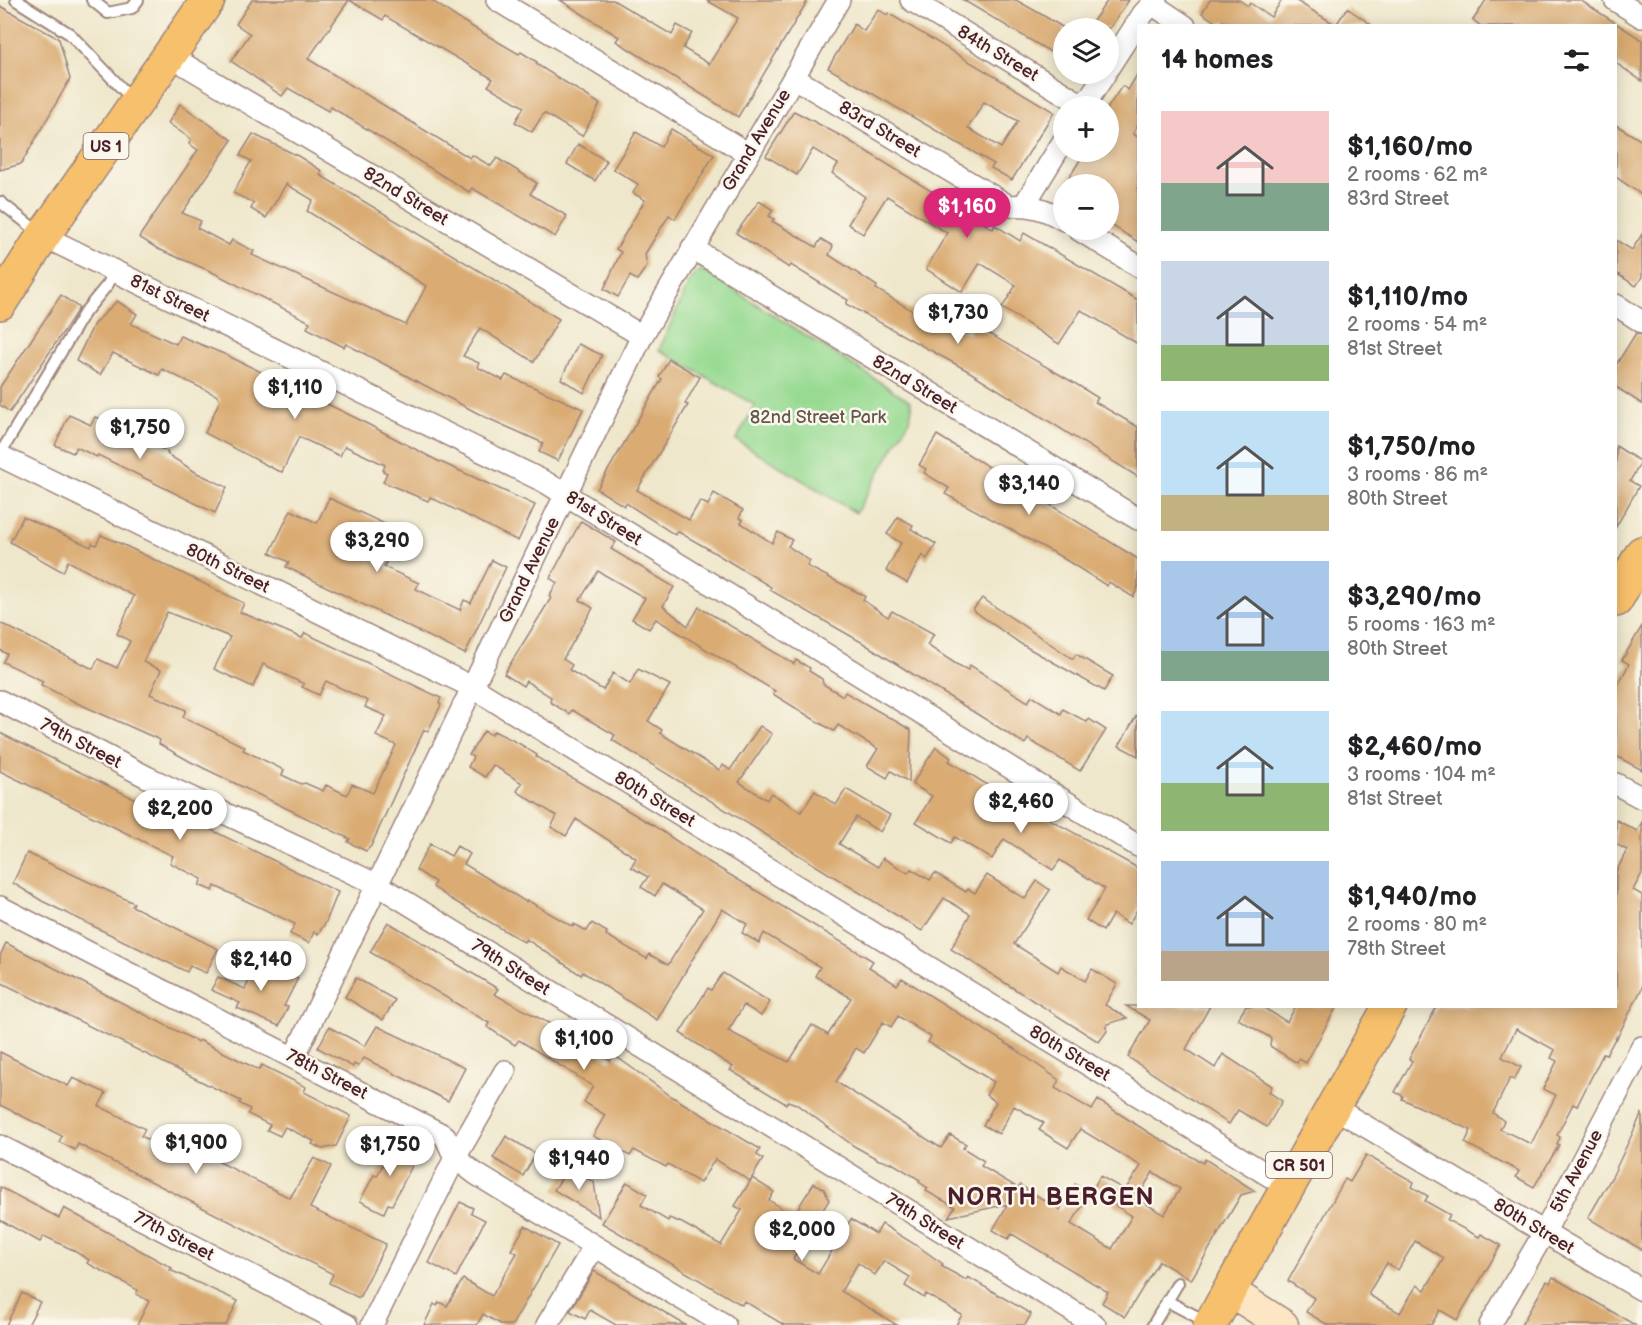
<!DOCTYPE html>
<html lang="en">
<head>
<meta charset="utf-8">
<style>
	body { margin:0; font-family:"Balsamiq Sans",sans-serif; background:#f2f2f2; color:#202124; height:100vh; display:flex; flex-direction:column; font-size:22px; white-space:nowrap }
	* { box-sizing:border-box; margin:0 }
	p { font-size:20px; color:#757577 }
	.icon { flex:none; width:33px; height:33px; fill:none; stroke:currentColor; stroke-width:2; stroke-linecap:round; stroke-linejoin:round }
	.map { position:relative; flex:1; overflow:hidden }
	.drawer { position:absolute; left:1137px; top:24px; width:480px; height:984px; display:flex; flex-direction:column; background:#fff; border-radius:0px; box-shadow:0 3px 15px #0003 }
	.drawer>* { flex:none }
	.fabs { position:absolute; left:1053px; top:18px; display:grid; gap:12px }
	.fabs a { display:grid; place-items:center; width:66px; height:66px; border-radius:50%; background:#fff; box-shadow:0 3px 15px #0003; font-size:30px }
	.price { position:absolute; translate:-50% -51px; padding:0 14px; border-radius:21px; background:#fff; color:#222; font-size:20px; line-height:39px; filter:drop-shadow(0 2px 3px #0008) }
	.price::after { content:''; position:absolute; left:50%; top:36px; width:18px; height:14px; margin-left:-9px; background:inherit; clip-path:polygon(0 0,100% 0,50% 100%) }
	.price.selected { background:#db2777; color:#fff }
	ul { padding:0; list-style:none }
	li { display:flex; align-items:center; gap:18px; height:150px; padding:0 24px }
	li span { display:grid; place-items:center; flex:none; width:168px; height:120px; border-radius:0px; color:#555 }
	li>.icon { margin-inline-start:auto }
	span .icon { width:72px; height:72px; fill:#fffc; stroke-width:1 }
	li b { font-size:26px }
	h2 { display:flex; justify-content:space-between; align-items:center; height:72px; padding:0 24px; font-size:26px }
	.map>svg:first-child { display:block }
	.green { fill:#97da91; stroke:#707c5e; stroke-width:1.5 }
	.building { fill:#daac73; fill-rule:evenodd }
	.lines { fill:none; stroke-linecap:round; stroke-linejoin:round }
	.lane-casing { stroke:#9c837b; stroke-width:14 }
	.street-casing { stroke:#9c837b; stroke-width:24 }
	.secondary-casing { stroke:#9c837b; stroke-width:33 }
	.primary-casing { stroke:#9c837b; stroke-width:36 }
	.lane { stroke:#fff; stroke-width:10 }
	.street { stroke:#fff; stroke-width:21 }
	.secondary { stroke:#fce6c4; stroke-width:30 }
	.primary { stroke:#f7c06c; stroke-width:33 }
	.labels { text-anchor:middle; stroke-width:5; stroke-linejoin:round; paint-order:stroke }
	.shield { fill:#fbf7ec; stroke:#7f6065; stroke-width:1.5 }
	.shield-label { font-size:16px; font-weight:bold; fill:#4a1f2b }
	.street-label { font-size:18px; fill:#4a1f2b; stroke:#fbf7ec }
	.park-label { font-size:18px; fill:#61574a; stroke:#fbf7ec }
	.district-label { font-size:24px; font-weight:bold; letter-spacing:1.5px; fill:#4a1f2b; stroke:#fbf7ec }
</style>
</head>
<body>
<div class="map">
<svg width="1642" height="1325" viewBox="0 0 1642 1325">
	<rect width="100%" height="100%" fill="#fbf7ec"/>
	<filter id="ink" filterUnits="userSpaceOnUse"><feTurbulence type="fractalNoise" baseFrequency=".0167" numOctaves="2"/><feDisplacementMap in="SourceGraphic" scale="12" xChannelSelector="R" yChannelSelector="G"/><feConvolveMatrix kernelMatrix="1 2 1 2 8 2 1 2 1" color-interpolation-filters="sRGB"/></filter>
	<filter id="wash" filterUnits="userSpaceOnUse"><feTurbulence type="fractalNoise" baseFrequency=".008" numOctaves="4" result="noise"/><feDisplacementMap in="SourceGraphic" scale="24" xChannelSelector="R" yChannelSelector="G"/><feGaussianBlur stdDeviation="1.35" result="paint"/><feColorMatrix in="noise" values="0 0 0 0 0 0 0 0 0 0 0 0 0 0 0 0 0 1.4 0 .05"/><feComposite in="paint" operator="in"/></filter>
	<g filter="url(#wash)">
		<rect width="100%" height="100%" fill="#efe7cb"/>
		<path class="green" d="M699,271H704L910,401L912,408L909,421L856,513L736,440L755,405L659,350L690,280Z"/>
		<g id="blocks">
			<g class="building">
				<path d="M252,0H349L308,59L470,158L472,155L491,166L497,158L537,183L530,194L567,216L555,237L472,188L469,192L331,107L328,111L288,88L282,96L231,61L250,34L236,24Z"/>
				<path d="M349,0H431L459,19L519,54L521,52L537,62L536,64L600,104L582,136L544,113L532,132L515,122L524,107L488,86L493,79L385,16L383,20Z"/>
				<path d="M560,0H613L672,35L677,25L692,33L683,48L709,64L738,18L706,0H808L738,117L616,41L619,37Z"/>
				<path d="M963,0H1016L1039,13L1064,28V60Z"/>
				<path d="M1108,0H1129L1110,28H1088Z"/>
				<path d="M1210,0H1239L1248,6L1250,3L1271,17L1282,0H1295L1336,25L1347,8L1373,26H1231L1223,21L1220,25L1202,13Z"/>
				<path d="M1486,0H1580L1642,40V81L1616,63V26H1481L1473,20Z"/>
				<path d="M0,6L59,39L70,79L21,164L0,170Z"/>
				<path d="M878,9L887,15L888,13L1054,112L1012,180L991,168L994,164L828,68L854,24L864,31ZM984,102L1018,121L1001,148L968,128Z"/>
				<path d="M1138,73V125L1133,134L1138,137V242L1108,223V184H1065L1085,152H1108V107L1122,86L1128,90Z"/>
				<path d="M180,104L232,140L182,213L201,221L197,228L229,245L232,240L254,251L252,255L406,325L426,286L307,211L313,200L286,184L266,218L251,209L254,203L233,193L251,161L240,155L253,134L298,156L322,171L320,175L559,319L534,362L480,328L463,356L479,363L477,367L503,380L506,375L583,409L558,461L539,452L543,443L485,417L346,344L344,347L326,338L307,328L310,322L210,271L158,249L139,237L198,150L189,144L191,139L168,123Z"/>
				<path d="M794,111L843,137L993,229L995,225L1020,241L1024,233L1138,300V344L1081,310L1059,344L1002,308L1016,285L980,263L962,292L926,269L947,233L887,196L863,234L848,224L865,197L832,173L838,164L813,149L797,175L766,156Z"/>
				<path d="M1616,125L1642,141V195L1616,177Z"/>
				<path d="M671,129L714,155L675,219L669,215L645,254L647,266L637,280L630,276L618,297L604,289L621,252L616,249L645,200L633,193L638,184L613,169L636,132L661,147Z"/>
				<path d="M578,144L607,161L595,181L567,164Z"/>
				<path d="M759,201L773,210L769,216L774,219L772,221L816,247L821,239L833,246L829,255L877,286L876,289L928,320L932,314L968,334L974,325L1076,384L1098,398L1095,402L1138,427V477L970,372L846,304L848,300L836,293L791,265L789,268L736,233Z"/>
				<path d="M1642,234V277L1636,286L1616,273V240L1632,250Z"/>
				<path d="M61,295L79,308L10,412L0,405V387Z"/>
				<path d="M117,301L137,314L131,324L176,344L180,336L224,354L358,419L436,460L535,505L518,541L430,497L428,501L383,482L387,473L383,471L385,465L345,446L340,456L299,437L282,472L276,470L205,433L220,400L216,395L162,369L159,375L113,353L100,375L76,361L94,324Z"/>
				<path d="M1636,333L1642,335V404L1616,387V365Z"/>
				<path d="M578,344L602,355L584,393L561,379Z"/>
				<path d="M669,359L700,377L685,404L688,405L637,490L689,520L700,501L708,505L714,493L743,510L739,518L743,520L741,523L772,543L778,532L792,540L788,546L810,561L807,566L861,594L865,597L863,600L888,617L892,611L934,634L927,645L956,664L968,670L970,665L1028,702L1032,696L1061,714L1063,709L1087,722L1089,719L1106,730L1080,771L1028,739L1025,744L863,643L770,590L771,587L705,547L677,531L675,535L626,503L624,506L597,489L662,379L659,377Z"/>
				<path d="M69,415L91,425L95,417L111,423L168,452L167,454L197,473L227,487L215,513L98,455L97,457L76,447L73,453L55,445Z"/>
				<path d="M937,435L1138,559V588L1133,597L1109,582L1107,586L1058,555L945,494L949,488L924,473L926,469L919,465Z"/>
				<path d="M1616,446L1641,462L1630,481L1639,486L1616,527Z"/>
				<path d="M329,498L400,531L384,567L419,583L416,589L460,610L464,600L471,603L492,560L506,567L465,654L286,567L289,562L270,553L291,510L317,523Z"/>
				<path d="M23,517L91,547L92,543L96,545L101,535L128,547L244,603L240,612L302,638L305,633L441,698L439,703L441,705L428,731L424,730L371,846L366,851L348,842L350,839L191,762L159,744L160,740L77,703L41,685L43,681L3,662L7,654L0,650V623L93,669L98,659L117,668L130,641L117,634L134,596L68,561L63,572L10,542ZM167,612L230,637L214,669L253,687L263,664L304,684L302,687L319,695L326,681L368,701L365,707L386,716L376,736L396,745L373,793L352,784L347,795L326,785L323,791L305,783L301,784L282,775L284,770L243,750L245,747L183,717L186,710L150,694L161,670L143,662Z"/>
				<path d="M898,517L913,525L911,529L936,544L927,559L922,555L907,583L886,571L901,543L887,534Z"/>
				<path d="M581,521L616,542L611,549L674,587L663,606L688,626L699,607L794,664L796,660L810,668L809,671L822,679L823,684L843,696L845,692L911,730L909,782L891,771L887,778L867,766L878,749L838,725L834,731L818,722L773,694L775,691L656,619L649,629L632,619L645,598L598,571L580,600L593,608L563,659L572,665L569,670L603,690L613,673L630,684L638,669L670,685L648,721L662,730L660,733L719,770L723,765L730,770L760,726L772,734L739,782L767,800L771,793L801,812L815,791L836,805L846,789L890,815L880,832L856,817L839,844L878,867L883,858L908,873L911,869L930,880L935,873L966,892L968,889L975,893L987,875L1025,899L1037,881L1050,890L1014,944L1058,972L1061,966L1085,981L1092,969L1117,984L1105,1005L1127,1018L1107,1024V1031L1099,1042L951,949L970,914L944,898L922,931L612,740L615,735L572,710L569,714L550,702L551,697L526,681L523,686L504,674L551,598L549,596L557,583L550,578Z"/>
				<path d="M982,598L1073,659L1076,654L1113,676L1104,691L1021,644L973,610Z"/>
				<path d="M1642,626V770L1616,756V689L1629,664L1622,660Z"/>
				<path d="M1138,713V756L1119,746Z"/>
				<path d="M484,731L491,735L494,731L520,744L537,755L536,757L651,824L702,858L873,961L869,967L897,985L902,978L1015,1049L1059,1080L1055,1088L1092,1110L1098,1100L1151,1134L1203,1163L1205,1159L1255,1191L1241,1195L1191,1280L1159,1261L1125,1317L1102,1303L1108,1292L1012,1234L1008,1239L993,1230L1008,1204L948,1217L955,1207L926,1191L928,1188L919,1182L920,1180L892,1163L879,1160L854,1146L796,1104L788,1101L786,1104L730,1070L733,1067L680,1033L708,988L711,990L723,973L770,1002L761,1016L744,1005L728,1031L789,1062L812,1025L828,1035L851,998L815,976L820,967L764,933L759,943L742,933L747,924L722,909L657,1020L583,972L581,975L526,939L524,942L451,899L433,887L435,882L416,870L430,844L451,856L457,846L470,854L464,864L526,902L527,900L573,927L574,924L587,931L592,923L607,932L606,935L647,959L649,954L668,965L703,909L662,884L655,896L641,887L648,877L631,867L636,858L576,819L566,836L551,827L557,816L521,794L517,791L522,783L493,765L485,777L468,767L473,757L469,755ZM898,1016L931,1037L928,1042L994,1082L986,1095L996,1102L983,1125L999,1134L1014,1106L1044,1123L1039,1130L1068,1148L1080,1129L1141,1166L1125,1190L1100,1176L1092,1191L1132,1216L1112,1249L1071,1224L1090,1194L1075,1184L1060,1210L1020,1185L1018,1188L981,1166L984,1161L963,1148L966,1144L950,1135L941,1148L836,1082L856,1048L864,1053L883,1022L891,1027ZM1153,1172L1180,1189L1164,1215L1137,1198Z"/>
				<path d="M0,733L188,825L191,820L338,892L326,922L318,934L314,932L309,943L290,934L295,924L215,886L213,891L199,885L202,879L170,863L173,856L0,771Z"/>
				<path d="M936,747L951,758L949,761L989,786L1138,868V908L1129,924L1113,914L1103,931L1086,920L1105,889L1060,860L1053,870L1004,839L992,859L955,837L951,843L916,822L932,796L912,784Z"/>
				<path d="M1616,820L1637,831L1642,822V873L1633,890L1642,895V988L1616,1040V1037L1606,1055L1603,1054L1577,1106L1573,1104L1557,1135L1560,1137L1557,1144L1559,1145L1534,1187L1516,1177L1519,1171L1465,1143L1471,1130L1402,1099L1403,1096L1395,1092L1412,1061L1409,1059L1437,1006H1616V872L1627,850L1616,844ZM1516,1029L1555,1050L1551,1058L1557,1061L1543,1089L1556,1095L1531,1144L1500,1129L1504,1121L1493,1113L1510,1078L1514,1080L1521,1067L1502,1057Z"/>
				<path d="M27,853L134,903L132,906L218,949L206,973L190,966L187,972L42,901L13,883Z"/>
				<path d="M388,922L498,989L494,994L569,1034L610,1061L614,1055L671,1096L760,1149L757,1155L763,1159L750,1181L715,1159L700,1183L668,1164L666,1167L634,1150L630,1156L593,1136L605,1115L584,1102L593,1086L519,1040L515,1045L487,1027L489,1023L370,952Z"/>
				<path d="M6,943L198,1042L199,1040L259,1070L262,1065L306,1087L304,1092L351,1116L336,1146L322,1149L312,1144L314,1141L285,1127L280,1136L267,1130L270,1125L248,1114L250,1109L239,1103L241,1101L0,982V956Z"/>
				<path d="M260,959L298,978L284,1006L288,1007L279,1026L237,1008L240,1003L211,990L218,977L245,989Z"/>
				<path d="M356,978L395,1000L383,1020L345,997Z"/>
				<path d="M1126,1006H1210L1186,1049L1215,1068L1223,1054L1272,1086L1269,1092L1282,1101L1267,1127L1238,1110L1229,1124L1128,1057L1150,1020Z"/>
				<path d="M1246,1006H1261L1287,1022L1296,1006H1337L1306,1063L1299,1059L1297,1063L1270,1046L1271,1038L1238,1019Z"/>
				<path d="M377,1026L465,1068L448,1101L364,1058L358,1066L354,1064L353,1067L318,1048L329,1027L365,1046Z"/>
				<path d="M0,1052L68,1086L73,1078L106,1093L99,1106L145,1129L141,1136L169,1150L173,1142L192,1151L194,1149L290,1198L314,1158L331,1166L310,1208L386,1244L359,1298L329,1283L333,1274L78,1144L75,1150L59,1142L62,1136L0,1105Z"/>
				<path d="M1642,1113V1250L1588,1218L1613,1175Z"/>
				<path d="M506,1136L536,1154L523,1176L493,1158Z"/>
				<path d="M395,1140L419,1152L392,1205L388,1204L384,1213L360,1201L374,1175L377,1176Z"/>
				<path d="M1366,1155L1414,1182L1412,1187L1428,1196L1425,1201L1450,1215L1447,1220L1479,1237L1481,1234L1501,1245L1457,1320L1440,1310L1431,1325H1328L1306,1312L1314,1298L1288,1281L1345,1179L1350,1182ZM1415,1241L1444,1258L1425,1290L1417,1285L1400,1313L1369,1295V1292L1387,1263L1398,1270Z"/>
				<path d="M568,1168L594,1182L599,1217L554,1190Z"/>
				<path d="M752,1178L774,1192L769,1200L793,1216L814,1183L824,1189L829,1200L793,1259L818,1274L851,1219L876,1234L882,1224L919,1247L943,1264L941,1266L966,1280L968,1277L1031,1314L1025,1325H956L962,1315L926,1294L924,1298L905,1286L910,1277L884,1261L875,1275L858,1263L841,1291L897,1325H784L744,1301L742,1305L602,1223L627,1182L647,1194L641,1205L668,1221L669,1218L682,1223L721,1245L742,1210L735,1206Z"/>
				<path d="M0,1187L59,1218L64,1208L172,1268L170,1270L238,1301L226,1325H137L149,1301L136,1294L138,1290L87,1263L89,1260L71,1249L44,1236L40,1242L0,1220Z"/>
				<path d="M460,1202L473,1208L471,1213L485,1220L456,1277L429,1263Z"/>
				<path d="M525,1226L558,1245L512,1325H502L483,1314L477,1325H424L434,1304L437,1306L439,1302L447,1306L463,1279L492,1296L517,1253L511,1250Z"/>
				<path d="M594,1271L638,1296L685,1325H616L590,1310L585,1319L570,1311Z"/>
				<path d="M1553,1277L1616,1314L1635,1325H1521L1547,1281L1550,1283Z"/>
				<path d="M22,1293L40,1302L28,1325H6Z"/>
			</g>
		</g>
	</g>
	<g filter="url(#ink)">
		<use href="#blocks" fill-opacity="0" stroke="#9c837b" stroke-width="1.5"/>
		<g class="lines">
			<g class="lane-casing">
				<g id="lane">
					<path d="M16,0L70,34L133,100"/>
					<path d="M92,0L108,13L132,8L138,0"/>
					<path d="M0,202L41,234"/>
					<path d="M0,454L85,312L108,284L115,271"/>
					<path d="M1167,1301L1207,1322"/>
					<path d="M1153,1325L1178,1283"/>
				</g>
			</g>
			<g class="street-casing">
				<g id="street">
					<path d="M497,0L747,153"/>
					<path d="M911,0L1084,106"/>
					<path d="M1615,0L1642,17"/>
					<path d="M1152,4L1185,26"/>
					<path d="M170,56L642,336"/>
					<path d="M1108,68L1143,14L1156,0"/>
					<path d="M794,78L1009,206C1030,204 1046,209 1064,220"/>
					<path d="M1084,106L1105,74"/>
					<path d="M1024,205L1064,140"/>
					<path d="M1079,230L1138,266"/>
					<path d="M43,236L545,482L1138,846"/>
					<path d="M692,248L1138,519"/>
					<path d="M1616,305L1642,322"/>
					<path d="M0,456L472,687L1286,1186"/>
					<path d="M0,701L147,777L378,885L1095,1325"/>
					<path d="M1616,784L1642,798"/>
					<path d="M0,907L445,1136L455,1158L476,1174L725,1325"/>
					<path d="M294,1057L642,336L839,0"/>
					<path d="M1333,1107L1642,1290"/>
					<path d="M0,1146L347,1325"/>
					<path d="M372,1325L455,1158L505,1071"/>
					<path d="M547,1325L594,1247"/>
					<path d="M1490,1325L1544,1233L1642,1047"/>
				</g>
			</g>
			<g class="secondary-casing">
				<path id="secondary" d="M1230,1291L1283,1325"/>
			</g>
			<g class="primary-casing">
				<g id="primary">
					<path d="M0,303L43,236L208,0"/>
					<path d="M1616,600L1642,553"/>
					<path d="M1210,1325L1390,1006"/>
				</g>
			</g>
			<use href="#lane" class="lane"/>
			<use href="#street" class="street"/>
			<use href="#secondary" class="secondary"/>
			<use href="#primary" class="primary"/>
		</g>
	</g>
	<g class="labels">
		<g class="shield">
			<rect x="83.5" y="133" width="45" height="26" rx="4.5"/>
			<rect x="1266" y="1152" width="66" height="26" rx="4.5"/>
		</g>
		<g class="shield-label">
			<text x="106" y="152">US 1</text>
			<text x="1299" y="1171">CR 501</text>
		</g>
		<g class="street-label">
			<text transform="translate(998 53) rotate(31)" y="6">84th Street</text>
			<text transform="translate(880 129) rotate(31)" y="6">83rd Street</text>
			<text transform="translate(756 140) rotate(-59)" y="6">Grand Avenue</text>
			<text transform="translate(406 196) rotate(31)" y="6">82nd Street</text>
			<text transform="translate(170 298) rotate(26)" y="6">81st Street</text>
			<text transform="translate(915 384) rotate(31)" y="6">82nd Street</text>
			<text transform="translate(604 518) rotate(32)" y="6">81st Street</text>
			<text transform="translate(228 568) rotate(26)" y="6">80th Street</text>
			<text transform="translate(529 570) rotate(-64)" y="6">Grand Avenue</text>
			<text transform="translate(81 743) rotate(27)" y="6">79th Street</text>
			<text transform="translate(655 799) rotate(31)" y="6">80th Street</text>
			<text transform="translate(511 967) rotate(32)" y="6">79th Street</text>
			<text transform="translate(1070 1053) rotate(31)" y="6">80th Street</text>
			<text transform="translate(327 1074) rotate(27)" y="6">78th Street</text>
			<text transform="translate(1576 1171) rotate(-62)" y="6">5th Avenue</text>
			<text transform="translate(925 1221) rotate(32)" y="6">79th Street</text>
			<text transform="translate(1534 1226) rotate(31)" y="6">80th Street</text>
			<text transform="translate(174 1236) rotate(27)" y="6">77th Street</text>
		</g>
		<g class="park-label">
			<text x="818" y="423">82nd Street Park</text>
		</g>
		<g class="district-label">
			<text x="1051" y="1205">NORTH BERGEN</text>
		</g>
	</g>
</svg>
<div class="fabs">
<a><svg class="icon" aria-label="layers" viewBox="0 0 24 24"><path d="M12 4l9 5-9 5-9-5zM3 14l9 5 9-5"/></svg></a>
<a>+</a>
<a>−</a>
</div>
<b class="price selected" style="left:967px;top:239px">$1,160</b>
<b class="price" style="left:958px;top:345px">$1,730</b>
<b class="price" style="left:295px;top:420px">$1,110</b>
<b class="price" style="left:140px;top:460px">$1,750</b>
<b class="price" style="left:1029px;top:516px">$3,140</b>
<b class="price" style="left:377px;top:573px">$3,290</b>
<b class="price" style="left:1021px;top:834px">$2,460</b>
<b class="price" style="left:180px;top:841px">$2,200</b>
<b class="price" style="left:261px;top:992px">$2,140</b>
<b class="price" style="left:584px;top:1071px">$1,100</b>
<b class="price" style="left:196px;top:1175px">$1,900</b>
<b class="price" style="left:390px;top:1177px">$1,750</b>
<b class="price" style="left:579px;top:1191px">$1,940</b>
<b class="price" style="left:802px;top:1262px">$2,000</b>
<section class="drawer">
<h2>14 homes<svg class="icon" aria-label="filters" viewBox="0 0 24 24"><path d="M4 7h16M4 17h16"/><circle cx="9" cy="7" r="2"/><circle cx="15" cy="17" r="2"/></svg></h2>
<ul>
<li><span style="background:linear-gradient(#f6c9c9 60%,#7fa58c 0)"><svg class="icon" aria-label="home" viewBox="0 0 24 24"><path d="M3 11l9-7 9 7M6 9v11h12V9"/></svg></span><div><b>$1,160/mo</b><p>2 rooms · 62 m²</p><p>83rd Street</p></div></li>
<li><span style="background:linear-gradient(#c9d6e8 70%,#8fb573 0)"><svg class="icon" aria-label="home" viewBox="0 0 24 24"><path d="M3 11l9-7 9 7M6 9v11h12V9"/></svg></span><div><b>$1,110/mo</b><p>2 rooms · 54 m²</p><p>81st Street</p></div></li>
<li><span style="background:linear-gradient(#bfe0f5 70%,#c2b280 0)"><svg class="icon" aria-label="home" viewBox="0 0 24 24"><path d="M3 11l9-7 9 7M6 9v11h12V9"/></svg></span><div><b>$1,750/mo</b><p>3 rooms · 86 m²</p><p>80th Street</p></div></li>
<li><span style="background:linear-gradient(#a9c7e8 75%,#7fa58c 0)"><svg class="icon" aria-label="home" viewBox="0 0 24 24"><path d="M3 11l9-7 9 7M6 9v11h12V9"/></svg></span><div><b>$3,290/mo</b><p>5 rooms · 163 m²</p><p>80th Street</p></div></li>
<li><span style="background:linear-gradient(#bfe0f5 60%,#8fb573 0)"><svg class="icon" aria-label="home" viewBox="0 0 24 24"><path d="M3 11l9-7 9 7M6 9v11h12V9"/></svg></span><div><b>$2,460/mo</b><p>3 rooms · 104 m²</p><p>81st Street</p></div></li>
<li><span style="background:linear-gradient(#a9c7e8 75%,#b9a48a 0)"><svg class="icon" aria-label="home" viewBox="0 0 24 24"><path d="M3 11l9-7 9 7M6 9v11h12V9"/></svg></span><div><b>$1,940/mo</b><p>2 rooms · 80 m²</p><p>78th Street</p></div></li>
</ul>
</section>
</div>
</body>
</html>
